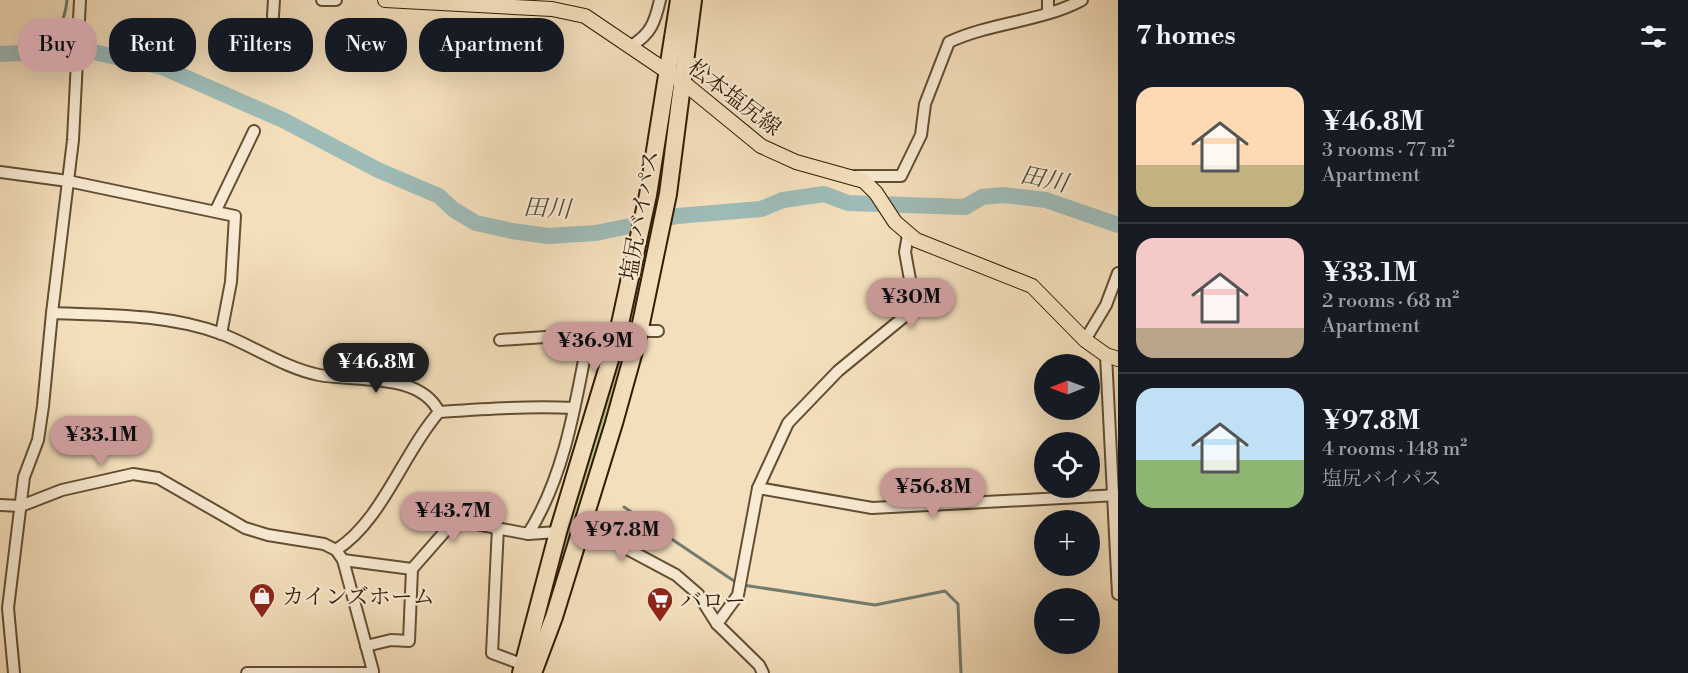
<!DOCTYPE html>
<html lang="en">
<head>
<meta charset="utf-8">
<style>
	body { margin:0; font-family:"Libre Bodoni","Noto Serif JP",serif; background:#242831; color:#f1f3f6; height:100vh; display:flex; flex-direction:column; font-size:22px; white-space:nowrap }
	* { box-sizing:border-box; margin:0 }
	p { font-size:20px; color:#9ea1a6 }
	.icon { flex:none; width:33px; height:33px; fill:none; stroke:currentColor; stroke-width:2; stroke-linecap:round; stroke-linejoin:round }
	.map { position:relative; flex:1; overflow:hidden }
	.drawer { display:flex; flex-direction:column; background:#171b24; width:570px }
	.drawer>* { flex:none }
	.top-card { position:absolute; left:18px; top:18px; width:570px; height:54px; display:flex; gap:12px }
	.needle { width:39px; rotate:269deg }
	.buttons { position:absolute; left:1034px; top:354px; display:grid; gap:12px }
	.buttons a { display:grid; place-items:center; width:66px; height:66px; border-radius:50%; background:#171b24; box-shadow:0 6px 24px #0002; font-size:30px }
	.price { position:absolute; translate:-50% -51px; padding:0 14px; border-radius:21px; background:#c59692; color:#111; font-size:20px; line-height:39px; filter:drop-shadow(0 2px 3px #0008) }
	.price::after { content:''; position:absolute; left:50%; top:36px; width:18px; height:14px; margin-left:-9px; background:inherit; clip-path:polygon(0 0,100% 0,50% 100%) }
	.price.selected { background:#222; color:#fff }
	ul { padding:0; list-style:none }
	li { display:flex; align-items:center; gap:18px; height:150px; padding:0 18px }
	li+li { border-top:2px solid #363941 }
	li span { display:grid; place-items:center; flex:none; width:168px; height:120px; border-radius:18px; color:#555 }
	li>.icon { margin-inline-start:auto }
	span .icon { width:72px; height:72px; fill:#fffc; stroke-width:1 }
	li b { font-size:26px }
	h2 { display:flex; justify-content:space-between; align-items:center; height:72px; padding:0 18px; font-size:26px }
	.tag { padding:0 21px; border-radius:24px; background:#171b24; box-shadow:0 6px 24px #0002; font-size:21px; line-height:54px }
	.tag.selected { background:#c59692; color:#111 }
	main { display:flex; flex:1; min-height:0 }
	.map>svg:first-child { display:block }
	.green { fill:#bbc291; stroke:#76704a; stroke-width:1.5 }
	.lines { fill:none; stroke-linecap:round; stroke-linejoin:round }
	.stream { stroke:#727c6f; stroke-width:3 }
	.river { stroke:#9ebbb7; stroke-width:16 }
	.minor-casing { stroke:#624e32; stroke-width:14 }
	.major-casing { stroke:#311d04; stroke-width:16 }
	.highway-casing { stroke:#311d04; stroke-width:20 }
	.minor { stroke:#f8ead3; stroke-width:10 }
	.major { stroke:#f4dfbc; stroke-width:14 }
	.highway { stroke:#f4dfbc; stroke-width:16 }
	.labels { text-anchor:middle; stroke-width:4.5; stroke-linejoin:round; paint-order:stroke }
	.street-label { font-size:22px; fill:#311d04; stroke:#f8ead3 }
	.poi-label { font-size:22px; fill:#311d04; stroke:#f8ead3; text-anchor:start }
	.water-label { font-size:24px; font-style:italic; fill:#524c3a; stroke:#f8ead3 }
</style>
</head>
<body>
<main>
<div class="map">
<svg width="1118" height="673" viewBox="0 0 1118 673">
	<rect width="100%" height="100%" fill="#f4dfbc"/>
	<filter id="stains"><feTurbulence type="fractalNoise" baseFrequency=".00333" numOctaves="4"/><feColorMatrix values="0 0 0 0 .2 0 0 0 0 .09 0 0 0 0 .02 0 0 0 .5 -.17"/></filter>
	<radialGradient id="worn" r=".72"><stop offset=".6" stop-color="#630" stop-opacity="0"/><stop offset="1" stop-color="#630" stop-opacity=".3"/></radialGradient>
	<path class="green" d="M644,252H647L645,278L636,324L550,612L540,630Z"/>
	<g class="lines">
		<g class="stream">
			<path d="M43,50C57,35 65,21 67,0"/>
			<path d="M624,507L737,583"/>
			<path d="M743,585L875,605L945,591L958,604L961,673"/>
		</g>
		<path class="river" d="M0,54L84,50L162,67L283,120L378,170L439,196L454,210L476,223L512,231L548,236L596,233L677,216L761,209L783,200L824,194L848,203L965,207L982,197L1003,195L1046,200L1118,225"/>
		<g class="minor-casing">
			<g id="minor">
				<path d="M322,0H336"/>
				<path d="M1048,12V0"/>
				<path d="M273,16L274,0"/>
				<path d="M631,46C651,34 655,22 660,0"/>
				<path d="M0,172L68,181L235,216L231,282L221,334"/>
				<path d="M855,176H901L921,135L925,104L949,42C992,22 1041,22 1082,0"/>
				<path d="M216,210L254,131"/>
				<path d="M52,313C108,315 168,314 222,334C255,347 285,368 319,375C355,382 420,372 439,412"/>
				<path d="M649,331H658"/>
				<path d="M500,340L606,333"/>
				<path d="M1085,340L1106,305L1118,273"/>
				<path d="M1106,355L1118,594"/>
				<path d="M758,488L872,508L1118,495"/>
				<path d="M0,505L21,506L62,490L133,474L158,478L245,528L268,535L324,544L336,550L343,560L373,671"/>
				<path d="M498,527L492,653L516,662"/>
				<path d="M580,529L603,536L676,575L698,594L717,624L759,665L763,673"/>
				<path d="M528,534C565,476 576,401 589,334"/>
				<path d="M336,550C382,521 403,453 439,412C485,409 529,406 574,408"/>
				<path d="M343,560L412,569"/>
				<path d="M717,624L738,595L758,488L788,423L838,371L905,316L913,296L905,252L908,235"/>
				<path d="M366,646L391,640L409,641L412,569L455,520L528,534L558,532"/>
				<path d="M14,673L8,608L24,477L38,440L43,406L52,313L73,140L80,0"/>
				<path d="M247,673H373"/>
			</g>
		</g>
		<g class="major-casing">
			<path id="major" d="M385,0L552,9L585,16L684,83L761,146L796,162L864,181L876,193L895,222L916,240L1032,286L1085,340L1106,355L1118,359"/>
		</g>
		<g class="highway-casing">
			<g id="highway">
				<path d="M521,673L558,532L618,333L648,195L679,0"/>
				<path d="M533,673L554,617L614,423L639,333L668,194L693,0"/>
			</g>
		</g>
		<use href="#minor" class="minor"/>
		<use href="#major" class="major"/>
		<use href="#highway" class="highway"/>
	</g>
	<defs>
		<g id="shop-pin" transform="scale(1.35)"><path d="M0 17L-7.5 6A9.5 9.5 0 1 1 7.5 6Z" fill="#8f2418" stroke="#f8ead3"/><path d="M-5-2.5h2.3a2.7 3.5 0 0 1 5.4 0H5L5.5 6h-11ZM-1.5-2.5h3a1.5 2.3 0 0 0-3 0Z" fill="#fff"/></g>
		<g id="supermarket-pin" transform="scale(1.35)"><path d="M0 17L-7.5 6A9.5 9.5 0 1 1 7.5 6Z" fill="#8f2418" stroke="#f8ead3"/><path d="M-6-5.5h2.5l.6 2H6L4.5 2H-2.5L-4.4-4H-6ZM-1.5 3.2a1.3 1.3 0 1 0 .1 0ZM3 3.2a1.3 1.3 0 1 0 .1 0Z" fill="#fff"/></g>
	</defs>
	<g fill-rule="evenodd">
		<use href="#shop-pin" x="262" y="596"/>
		<use href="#supermarket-pin" x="660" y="600"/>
	</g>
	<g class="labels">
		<g class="street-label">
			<text transform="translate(735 97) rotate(37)" y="8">松本塩尻線</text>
			<text transform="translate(639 215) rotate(-80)" y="8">塩尻バイパス</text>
		</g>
		<g class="poi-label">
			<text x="282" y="604">カインズホーム</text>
			<text x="680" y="608">バロー</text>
		</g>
		<g class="water-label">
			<text transform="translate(1044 179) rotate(12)" y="8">田川</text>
			<text transform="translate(547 208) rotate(3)" y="8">田川</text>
		</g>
	</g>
	<rect width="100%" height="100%" filter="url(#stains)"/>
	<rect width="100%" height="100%" fill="url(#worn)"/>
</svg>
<div class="buttons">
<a><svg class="needle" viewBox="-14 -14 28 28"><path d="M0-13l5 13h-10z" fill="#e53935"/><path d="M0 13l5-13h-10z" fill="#9ea1a6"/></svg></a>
<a><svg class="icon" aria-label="locate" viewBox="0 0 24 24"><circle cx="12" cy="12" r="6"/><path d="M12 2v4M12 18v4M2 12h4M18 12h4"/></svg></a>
<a>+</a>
<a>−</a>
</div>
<b class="price" style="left:911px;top:329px">¥30M</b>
<b class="price" style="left:595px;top:373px">¥36.9M</b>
<b class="price selected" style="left:376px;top:394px">¥46.8M</b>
<b class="price" style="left:101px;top:467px">¥33.1M</b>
<b class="price" style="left:933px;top:519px">¥56.8M</b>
<b class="price" style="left:453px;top:543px">¥43.7M</b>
<b class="price" style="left:622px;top:562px">¥97.8M</b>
<div class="top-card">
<a class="tag selected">Buy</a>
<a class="tag">Rent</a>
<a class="tag">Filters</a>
<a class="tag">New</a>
<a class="tag">Apartment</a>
</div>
</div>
<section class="drawer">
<h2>7 homes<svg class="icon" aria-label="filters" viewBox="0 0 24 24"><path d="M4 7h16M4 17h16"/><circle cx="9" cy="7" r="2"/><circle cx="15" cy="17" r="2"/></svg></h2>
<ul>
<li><span style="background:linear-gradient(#ffd9b3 65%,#c2b280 0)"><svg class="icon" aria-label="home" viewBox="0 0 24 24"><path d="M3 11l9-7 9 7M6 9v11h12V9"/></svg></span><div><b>¥46.8M</b><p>3 rooms · 77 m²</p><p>Apartment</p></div></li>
<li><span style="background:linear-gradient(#f6c9c9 75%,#b9a48a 0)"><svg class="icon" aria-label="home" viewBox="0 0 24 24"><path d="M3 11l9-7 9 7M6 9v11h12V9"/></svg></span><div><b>¥33.1M</b><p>2 rooms · 68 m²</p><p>Apartment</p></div></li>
<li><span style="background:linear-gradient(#bfe0f5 60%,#8fb573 0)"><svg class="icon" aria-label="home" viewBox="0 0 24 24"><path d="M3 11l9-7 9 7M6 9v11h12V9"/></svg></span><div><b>¥97.8M</b><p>4 rooms · 148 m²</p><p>塩尻バイパス</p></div></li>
</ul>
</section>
</main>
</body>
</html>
